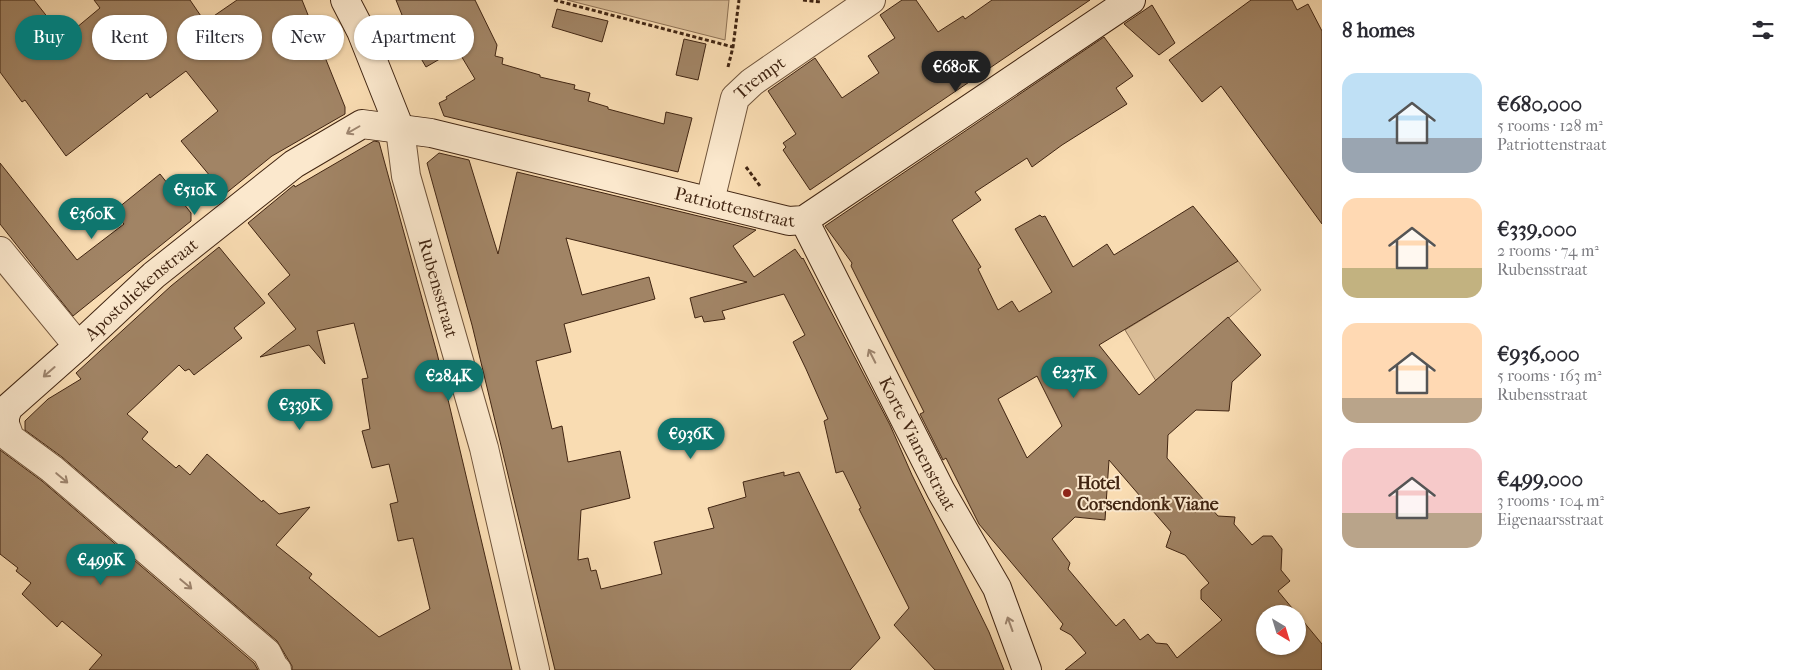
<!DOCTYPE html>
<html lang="en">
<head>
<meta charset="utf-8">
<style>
	body { margin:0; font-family:"IM FELL French Canon",serif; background:#f2f2f3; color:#2b2b33; height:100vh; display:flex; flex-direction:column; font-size:19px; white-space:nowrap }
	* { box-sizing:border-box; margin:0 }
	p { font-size:16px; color:#7c7c81 }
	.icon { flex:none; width:28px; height:28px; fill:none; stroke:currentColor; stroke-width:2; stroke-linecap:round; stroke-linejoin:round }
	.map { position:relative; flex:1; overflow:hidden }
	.details { display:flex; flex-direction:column; background:#fff; width:475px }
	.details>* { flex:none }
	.guide { position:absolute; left:15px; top:15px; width:475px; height:45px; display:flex; gap:10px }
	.needle { width:32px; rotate:142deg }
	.controls { position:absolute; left:1256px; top:605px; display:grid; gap:10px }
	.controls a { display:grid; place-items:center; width:50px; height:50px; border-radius:50%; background:#fff; box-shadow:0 1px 4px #0004; font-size:25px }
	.price { position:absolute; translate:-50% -42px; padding:0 11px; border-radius:18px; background:#0f766e; color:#fff; font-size:16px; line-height:32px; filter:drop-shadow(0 1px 2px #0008) }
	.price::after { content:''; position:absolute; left:50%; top:30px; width:15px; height:11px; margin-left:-8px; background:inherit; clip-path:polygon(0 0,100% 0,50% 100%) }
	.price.active { background:#222; color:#fff }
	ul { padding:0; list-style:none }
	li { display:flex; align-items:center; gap:15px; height:125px; padding:0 20px }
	li span { display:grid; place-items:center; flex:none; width:140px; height:100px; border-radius:15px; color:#555 }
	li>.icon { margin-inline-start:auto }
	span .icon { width:60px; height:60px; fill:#fffc; stroke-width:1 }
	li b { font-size:21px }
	h2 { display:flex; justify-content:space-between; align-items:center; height:60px; padding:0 20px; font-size:21px }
	.chip { padding:0 18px; border-radius:22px; background:#fff; box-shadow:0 1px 4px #0004; font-size:18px; line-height:45px }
	.chip.active { background:#0f766e; color:#fff }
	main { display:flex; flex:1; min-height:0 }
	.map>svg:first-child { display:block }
	.green { fill:#dabd97; stroke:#8e7154 }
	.building { fill:#a18465; stroke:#412512; fill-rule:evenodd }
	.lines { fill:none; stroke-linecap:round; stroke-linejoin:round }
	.street-casing { stroke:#6f533a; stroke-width:30 }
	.secondary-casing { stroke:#412512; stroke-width:30 }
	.path { stroke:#412512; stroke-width:3; stroke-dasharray:4 2.5; stroke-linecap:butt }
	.street { stroke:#fbe8cd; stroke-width:28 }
	.secondary { stroke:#fbe8cd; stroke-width:28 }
	.oneway { stroke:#9e8670 }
	.poi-dot { fill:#8f2418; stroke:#fbe8cd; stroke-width:2 }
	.labels { text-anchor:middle; stroke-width:4; stroke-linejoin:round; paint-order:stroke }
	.street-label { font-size:18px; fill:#412512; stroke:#fbe8cd }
	.poi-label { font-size:18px; font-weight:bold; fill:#412512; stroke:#fbe8cd; text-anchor:start }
</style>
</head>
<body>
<main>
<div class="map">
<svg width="1322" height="670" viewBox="0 0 1322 670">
	<rect width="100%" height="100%" fill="#f9dcb2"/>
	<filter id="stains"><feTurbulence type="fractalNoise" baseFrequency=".004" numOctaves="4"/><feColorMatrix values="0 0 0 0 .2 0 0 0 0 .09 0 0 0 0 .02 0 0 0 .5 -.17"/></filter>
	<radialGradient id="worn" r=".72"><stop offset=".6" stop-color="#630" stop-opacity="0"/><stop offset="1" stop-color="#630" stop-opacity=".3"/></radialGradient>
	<g class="green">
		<path d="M567,0H729L725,40Z"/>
		<path d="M1238,261L1261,290L1156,381L1125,330Z"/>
	</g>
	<g class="building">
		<path d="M0,0H34L64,38L100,8L94,0H190L205,22L237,0H302L345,107V114L272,156L225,194L181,141L218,111L186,71L150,98L147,93L66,156L25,100L22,102L0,72Z"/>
		<path d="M396,0H475L497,45L495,56L503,58L502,64L540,75V77L575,85L574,89L590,93L588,101L608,107V109L664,124L666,112L692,118L678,172L444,116L439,103L447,99L446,97L475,79L457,49L426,67L416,50Z"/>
		<path d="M902,0H916L938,32L963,16L965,19L992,0H1090L810,190L783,150L786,147L783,143L796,134L768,91L815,58L842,98L879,73L868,56L895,38L880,15Z"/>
		<path d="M1251,0H1292L1297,10L1308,4L1322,31V224L1221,86L1202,102L1169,60Z"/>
		<path d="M1152,5L1175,43L1159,55L1124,24Z"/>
		<path d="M557,9L608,21L602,42L552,27Z"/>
		<path d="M1104,37L1133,76L1116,88L1127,104L1062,145L1032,167L1027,158L975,192L981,200L952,220L981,267L978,269L998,310L1012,301L1019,312L1052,292L1015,229L1040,215L1042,217L1045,216L1073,267L1107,244L1114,255L1193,206L1238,261L1099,345L1139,395L1228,317L1261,355L1232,382L1229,411L1196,410L1168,435L1167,458L1218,516L1235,517L1234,524L1252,545L1263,536H1272L1282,549L1281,570L1290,581L1278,591L1297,614H1265V646H1298V615L1322,644V670H1065L1086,653L1071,635L1060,629L1063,624L979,524L946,458L943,460L920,414L924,412L851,266L852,263L825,226ZM1037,376L1062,426L1027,458L998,399ZM1109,460L1171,532L1166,547L1185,555L1209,583L1201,590V599L1222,620L1177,658L1167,644L1156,643L1148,634L1140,640L1124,619L1116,626L1068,569L1070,563L1052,539L1075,517L1105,520Z"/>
		<path d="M684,39L706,44L698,80L676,75Z"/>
		<path d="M374,141L379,142L437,353L512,670H292V666L277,641L62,457L25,430V421L48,399L81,379L76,373L171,286L219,247L265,303L234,328L242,338L194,375L189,369L185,371L179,365L127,414L148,432L142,439L176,468L179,465L190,475L207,454L262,502L263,500L279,514L310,507L276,545L312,574L309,578L379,637L430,609L413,538L398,541L390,504L398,502L389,464L372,468L362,431L370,429L362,379L368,378L354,323L317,331L325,364L309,345L260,357L296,329L268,294L290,275L248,223L294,185L295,187Z"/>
		<path d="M439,153L469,160L498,254L517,172L756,230L733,246L754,277L795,249L802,259L803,258L890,425L912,475L989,632L1004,670H935L894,625L909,608L859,509L861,508L843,471L836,473L824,421L828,419L806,369L793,342L805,335L784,294L722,311L725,319L704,322L702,316L695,318L690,298L747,282L566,238L582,295L649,277L655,299L564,324L571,352L536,361L552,429L562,426L568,462L620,451L630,498L581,510L578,560L588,558L591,571L596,570L601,589L662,574L654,542L714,528L708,508L746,497L743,482L784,472V476L799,472L880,638L850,670H555L472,325L427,163Z"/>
		<path d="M0,163L77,260L124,224L113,212L160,174L191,213V221L73,316L0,224Z"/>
		<path d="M0,450L42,481L254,663L258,670H89L102,655L62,621L57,627L22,594L31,583L16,571L18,568L0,554Z"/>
	</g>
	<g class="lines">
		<g class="street-casing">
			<g id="street">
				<path id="s1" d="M400,129L406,176L484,448L535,670"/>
				<path id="s2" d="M710,201L735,98L752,82L871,0"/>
				<path d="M0,251L78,346"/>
				<path d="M5,424L10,438L52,469L267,653L274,667L277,670"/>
			</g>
		</g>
		<g class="secondary-casing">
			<g id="secondary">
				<path d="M345,0L361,31L400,129"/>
				<path id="s3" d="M804,220L941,491L997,588L1027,670"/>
				<path id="s4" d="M5,424V417L8,408L78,346L154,275L294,164L362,124L431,133L789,221L804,220L1131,0"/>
			</g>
		</g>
		<g class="path">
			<path d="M554,0L733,47"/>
			<path d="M803,0L821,2"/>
			<path d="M728,67L733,47L739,0"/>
			<path d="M746,167L760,186"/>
		</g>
		<use href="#street" class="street"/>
		<use href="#secondary" class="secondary"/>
	</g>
	<defs><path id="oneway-shaft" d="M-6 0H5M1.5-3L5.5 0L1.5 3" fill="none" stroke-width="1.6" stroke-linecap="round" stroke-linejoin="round" transform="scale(1.25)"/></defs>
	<g class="oneway">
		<use href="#oneway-shaft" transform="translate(353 130) rotate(150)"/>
		<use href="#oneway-shaft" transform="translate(872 356) rotate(-117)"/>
		<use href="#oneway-shaft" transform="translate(49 372) rotate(139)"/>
		<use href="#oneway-shaft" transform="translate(62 478) rotate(40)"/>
		<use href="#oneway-shaft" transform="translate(186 584) rotate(40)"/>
		<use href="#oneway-shaft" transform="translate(1010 624) rotate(-110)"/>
	</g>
	<circle class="poi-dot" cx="1067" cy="493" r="5"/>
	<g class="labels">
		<g class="street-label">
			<text dy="6" stroke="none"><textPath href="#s2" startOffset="138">Trempt</textPath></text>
			<text dy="6" stroke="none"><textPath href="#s4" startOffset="854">Patriottenstraat</textPath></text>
			<text dy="6" stroke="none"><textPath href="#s1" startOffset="164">Rubensstraat</textPath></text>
			<text dy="6" stroke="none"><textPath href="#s4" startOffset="195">Apostoliekenstraat</textPath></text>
			<text dy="6" stroke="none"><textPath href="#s3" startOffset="251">Korte Vianenstraat</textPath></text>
		</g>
		<g class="poi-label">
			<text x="1077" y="489">Hotel<tspan x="1077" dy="21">Corsendonk Viane</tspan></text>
		</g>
	</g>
	<rect width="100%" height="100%" filter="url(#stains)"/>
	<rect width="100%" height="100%" fill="url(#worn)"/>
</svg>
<div class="controls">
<a><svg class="needle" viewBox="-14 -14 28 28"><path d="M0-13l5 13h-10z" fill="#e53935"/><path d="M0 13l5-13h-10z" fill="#7c7c81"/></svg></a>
</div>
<b class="price active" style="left:956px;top:93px">€680K</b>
<b class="price" style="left:195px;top:216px">€510K</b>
<b class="price" style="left:92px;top:240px">€360K</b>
<b class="price" style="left:1074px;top:399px">€237K</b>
<b class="price" style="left:449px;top:402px">€284K</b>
<b class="price" style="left:300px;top:431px">€339K</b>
<b class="price" style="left:691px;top:460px">€936K</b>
<b class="price" style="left:101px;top:586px">€499K</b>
<div class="guide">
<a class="chip active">Buy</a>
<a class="chip">Rent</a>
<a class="chip">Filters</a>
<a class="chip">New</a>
<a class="chip">Apartment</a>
</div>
</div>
<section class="details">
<h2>8 homes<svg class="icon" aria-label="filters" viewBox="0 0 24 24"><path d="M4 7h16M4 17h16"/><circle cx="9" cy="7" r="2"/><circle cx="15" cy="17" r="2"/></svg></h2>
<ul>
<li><span style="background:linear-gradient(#bfe0f5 65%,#9aa5b1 0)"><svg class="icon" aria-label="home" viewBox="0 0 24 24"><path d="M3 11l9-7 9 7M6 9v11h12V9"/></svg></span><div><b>€680,000</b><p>5 rooms · 128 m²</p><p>Patriottenstraat</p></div></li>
<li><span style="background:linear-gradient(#ffd9b3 70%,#c2b280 0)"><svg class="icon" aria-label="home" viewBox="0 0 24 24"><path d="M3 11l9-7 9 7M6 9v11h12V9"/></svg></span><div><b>€339,000</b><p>2 rooms · 74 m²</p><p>Rubensstraat</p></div></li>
<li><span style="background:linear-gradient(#ffd9b3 75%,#b9a48a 0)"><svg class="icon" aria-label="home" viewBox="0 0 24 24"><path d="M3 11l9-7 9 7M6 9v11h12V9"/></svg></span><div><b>€936,000</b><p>5 rooms · 163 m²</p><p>Rubensstraat</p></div></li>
<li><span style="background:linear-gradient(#f6c9c9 65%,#b9a48a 0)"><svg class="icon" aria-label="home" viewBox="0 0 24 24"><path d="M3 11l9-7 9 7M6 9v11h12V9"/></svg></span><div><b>€499,000</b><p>3 rooms · 104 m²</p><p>Eigenaarsstraat</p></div></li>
</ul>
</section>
</main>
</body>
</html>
